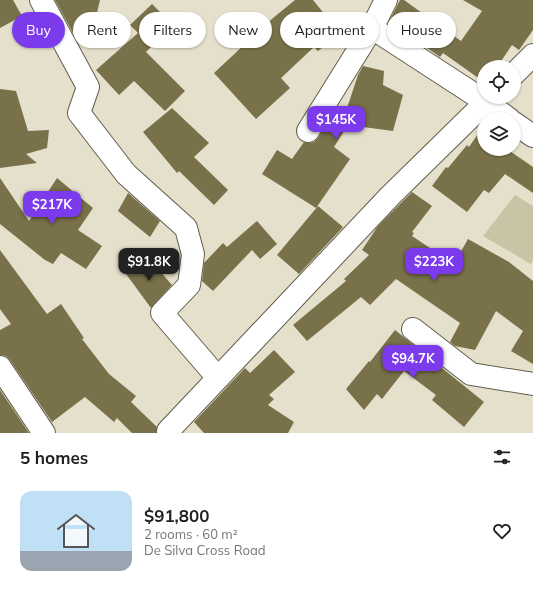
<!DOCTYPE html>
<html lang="en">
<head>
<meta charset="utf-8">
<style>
	body { margin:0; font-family:Mulish,sans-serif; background:#f6f6f6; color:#202124; height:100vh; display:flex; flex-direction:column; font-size:15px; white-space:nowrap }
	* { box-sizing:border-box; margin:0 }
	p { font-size:13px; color:#757577 }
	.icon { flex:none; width:22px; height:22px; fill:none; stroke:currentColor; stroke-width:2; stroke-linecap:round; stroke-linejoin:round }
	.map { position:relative; height:433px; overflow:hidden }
	.panel { display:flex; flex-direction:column; background:#fff; flex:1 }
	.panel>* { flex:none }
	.banner { position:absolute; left:12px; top:12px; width:509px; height:36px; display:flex; gap:8px }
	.fabs { position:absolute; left:477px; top:60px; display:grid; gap:8px }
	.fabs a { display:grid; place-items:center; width:44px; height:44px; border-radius:50%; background:#fff; box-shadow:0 1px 3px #0004; font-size:20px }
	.price { position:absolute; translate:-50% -34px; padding:0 9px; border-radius:8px; background:#7c3aed; color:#fff; font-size:13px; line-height:26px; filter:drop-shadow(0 1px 2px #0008) }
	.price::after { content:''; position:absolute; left:50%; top:24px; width:12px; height:9px; margin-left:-6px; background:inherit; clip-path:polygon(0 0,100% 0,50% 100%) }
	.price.selected { background:#222; color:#fff }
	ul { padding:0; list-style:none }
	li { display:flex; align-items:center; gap:12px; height:100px; padding:0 20px }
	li+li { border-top:1px solid #e0e0e0 }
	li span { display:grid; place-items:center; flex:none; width:112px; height:80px; border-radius:12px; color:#555 }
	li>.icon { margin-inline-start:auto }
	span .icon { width:48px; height:48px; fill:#fffc; stroke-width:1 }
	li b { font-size:17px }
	h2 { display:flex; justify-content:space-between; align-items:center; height:48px; padding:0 20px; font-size:17px }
	.pill { padding:0 14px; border-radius:18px; background:#fff; box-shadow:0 1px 3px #0004; font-size:14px; line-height:36px }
	.pill.selected { background:#7c3aed; color:#fff }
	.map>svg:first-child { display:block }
	.green { fill:#cac4a6 }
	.building { fill:#797149 }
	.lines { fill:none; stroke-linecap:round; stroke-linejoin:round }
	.minor-casing { stroke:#625e4c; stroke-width:24 }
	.minor { stroke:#fff; stroke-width:22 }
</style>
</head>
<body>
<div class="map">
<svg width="533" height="433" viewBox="0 0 533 433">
	<rect width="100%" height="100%" fill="#e4e0cb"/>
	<path class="green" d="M515,195L533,206V260L531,264L483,236Z"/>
	<g class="building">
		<path d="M0,0H13L22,16L0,28Z"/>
		<path d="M55,0H100L95,21L73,33Z"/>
		<path d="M295,0H313L340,33L318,51L314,47L281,78L290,88L256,119L214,73L273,18Z"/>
		<path d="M400,0H404L461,41L482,11L463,0H533V30L519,50L512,45L497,67H484V82L443,53L440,57L389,21Z"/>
		<path d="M152,4L173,25L146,52L185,91L165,111L134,81L119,95L96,70L138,33L130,25Z"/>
		<path d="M363,66L384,71L383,85L403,95L393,131L348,125L334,147L350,159L316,208L262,174L277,150L292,159L304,142L308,143L314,142L318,138L334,112L344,117L358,75Z"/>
		<path d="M0,89L16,91L28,131L49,130L47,148L26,154L37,163L0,168Z"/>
		<path d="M172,108L209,143L194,157L228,190L214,205L179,171L177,173L143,132Z"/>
		<path d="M484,125V149H507L533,167V193L505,174L489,193L484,190L467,212L432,186L446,167L448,168L467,145L469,147Z"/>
		<path d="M0,178L29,221L57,178L93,208L78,230L102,246L86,269L61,253L53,264L45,260L0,224Z"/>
		<path d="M412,192L432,206L412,232L414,233L412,236L454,264L468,239L509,262L533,281V364L511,351L523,331L496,311L475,350L455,346L450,342L460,323L396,279L370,305L361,297L307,341L293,325L346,281L344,279L369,255L362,250L378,226Z"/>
		<path d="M128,193L160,221L150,237L118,211Z"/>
		<path d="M318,206L343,227L299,274L277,255Z"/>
		<path d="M257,221L277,244L260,259L252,250L213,291L202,281L204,263L223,243L227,247Z"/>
		<path d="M0,250L47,314L61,304L84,338L82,339L109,374L136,396L131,402L157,427L156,433H132L117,418L114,422L85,397L52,422L10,360L6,356L0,355V330L11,324L0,309Z"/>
		<path d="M150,260L172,285L151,308L126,274L137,263Z"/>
		<path d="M395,330L484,402L464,427L432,400L436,395L404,371L382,399L377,394L364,410L346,389L369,361L370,362Z"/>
		<path d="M274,350L295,372L269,395L274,399L268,405L294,422L288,433H204L194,422L245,368L250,373Z"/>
		<path d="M0,390L29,433H0Z"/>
	</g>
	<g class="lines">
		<g class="minor-casing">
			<g id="minor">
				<path d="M41,0L88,87L79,113L126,174L186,228L193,254L189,285L162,313L218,378"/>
				<path d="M386,0L372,28L486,102L509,119"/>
				<path d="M514,74L533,55"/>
				<path d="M514,123L533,136"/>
				<path d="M308,131L372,28"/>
				<path d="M413,329L471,374L533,384"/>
				<path d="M0,367L44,433"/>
				<path d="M170,433L168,431L390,196L491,97"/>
			</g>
		</g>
		<use href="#minor" class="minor"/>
	</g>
</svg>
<div class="fabs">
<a><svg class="icon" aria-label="locate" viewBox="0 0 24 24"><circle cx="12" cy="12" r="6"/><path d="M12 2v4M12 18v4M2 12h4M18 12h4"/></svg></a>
<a><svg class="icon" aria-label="layers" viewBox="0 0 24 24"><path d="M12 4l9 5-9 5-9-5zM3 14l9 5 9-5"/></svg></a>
</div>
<b class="price" style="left:336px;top:140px">$145K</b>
<b class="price" style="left:52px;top:225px">$217K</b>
<b class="price selected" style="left:149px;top:282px">$91.8K</b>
<b class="price" style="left:434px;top:282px">$223K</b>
<b class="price" style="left:413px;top:379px">$94.7K</b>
<div class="banner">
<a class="pill selected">Buy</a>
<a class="pill">Rent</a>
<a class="pill">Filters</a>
<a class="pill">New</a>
<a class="pill">Apartment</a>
<a class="pill">House</a>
</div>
</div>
<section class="panel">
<h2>5 homes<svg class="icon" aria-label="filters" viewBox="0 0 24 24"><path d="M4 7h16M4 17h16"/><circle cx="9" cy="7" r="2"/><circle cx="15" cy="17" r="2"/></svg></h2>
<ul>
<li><span style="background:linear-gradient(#bfe0f5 75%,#9aa5b1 0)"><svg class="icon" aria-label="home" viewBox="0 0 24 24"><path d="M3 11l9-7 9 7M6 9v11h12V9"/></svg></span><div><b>$91,800</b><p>2 rooms · 60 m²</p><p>De Silva Cross Road</p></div><svg class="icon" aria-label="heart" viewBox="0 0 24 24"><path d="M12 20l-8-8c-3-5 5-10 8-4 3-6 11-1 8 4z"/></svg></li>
</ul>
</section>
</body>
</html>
